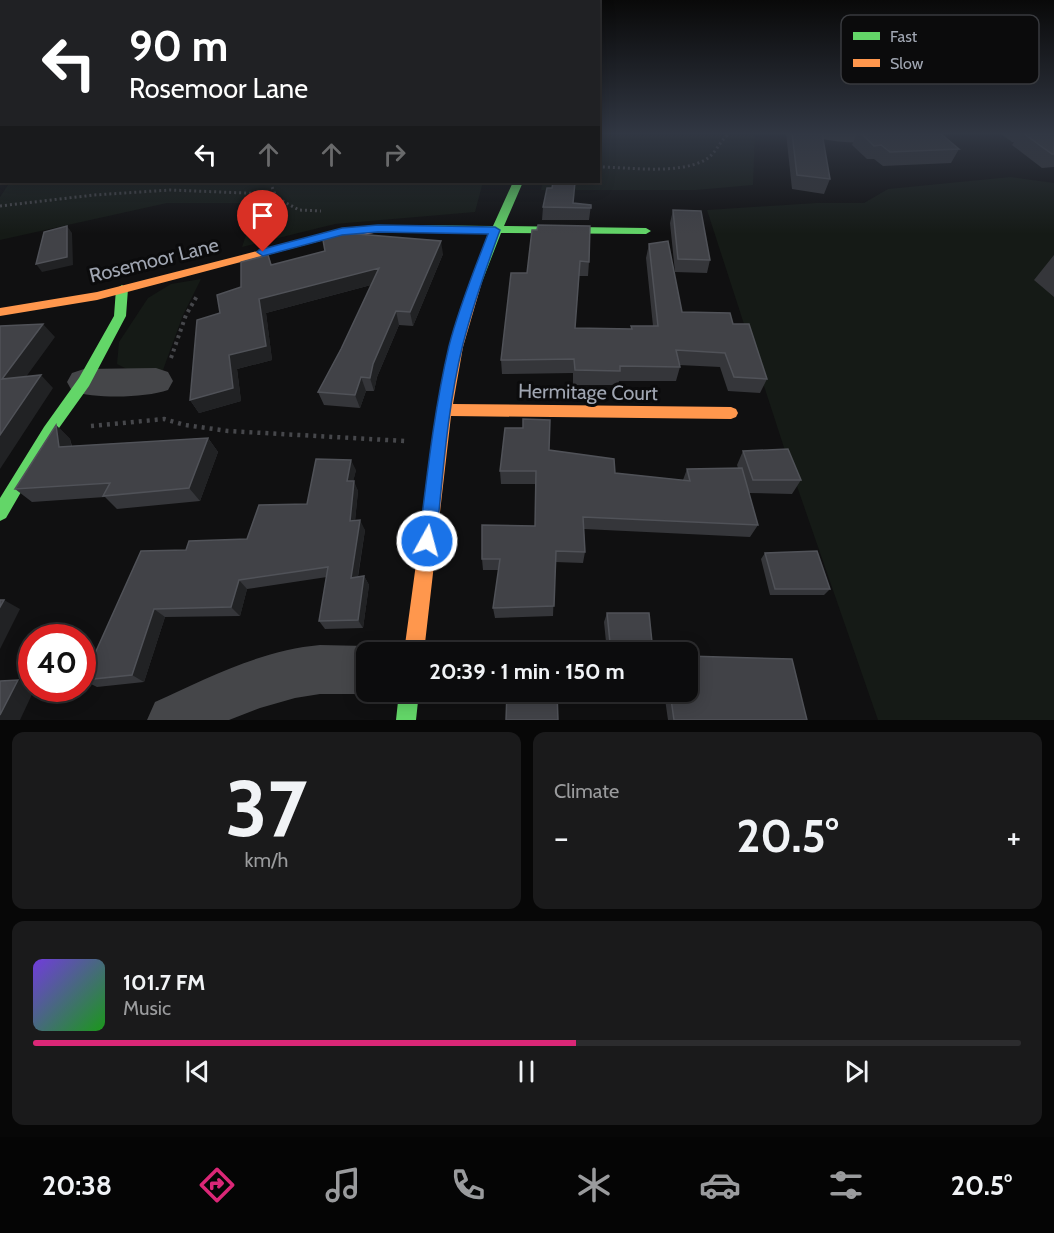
<!DOCTYPE html>
<meta charset="utf-8">
<style>
:root{--surface:#0c0c0d;--page:#1a1a1b;--text:#f1f3f6;--muted:#9a9b9d;--line:#2c2c2e;--accent:#db2777}
body{margin:0;font-family:Cabin,sans-serif;background:var(--page);color:var(--text);height:100vh;display:flex;flex-direction:column;font-size:22px;white-space:nowrap}
*{box-sizing:border-box;margin:0}
p{font-size:20px;color:var(--muted)}
.icon{flex:none;width:33px;height:33px;fill:none;stroke:currentColor;stroke-width:2;stroke-linecap:round;stroke-linejoin:round}
.map{position:relative;height:720px;overflow:hidden}
.details{display:flex;flex-direction:column;gap:12px;padding:12px;background:#070707;flex:1}
.details>*{flex:none}
.hud{position:absolute;left:0px;top:0px;width:600px;height:183px;box-shadow:0 3px 15px #0003,0 0 0 2px var(--line);background:#202124;color:#fff;overflow:hidden}
.speed{position:absolute;left:18px;top:624px;display:flex;gap:12px;font-size:30px;font-weight:700;text-align:center}
.speed>*{display:grid;place-content:center;width:78px;height:78px;border-radius:50%;background:var(--surface);box-shadow:0 3px 15px #0003,0 0 0 2px var(--line);line-height:1}
.speed .limit{border:9px solid #d22;background:#fff;color:#111}
.pin{position:absolute;display:grid;place-items:center;width:51px;height:51px;color:#fff;margin:-62px -26px;border-radius:50% 50% 50% 0;rotate:-45deg;box-shadow:0 0 6px #0007}
.pin .icon{rotate:45deg}
.me{position:absolute;width:66px;margin:-33px;rotate:7deg;stroke-linejoin:round;filter:drop-shadow(0 0 4px #0008)}
.turn{display:flex;align-items:center;gap:21px;height:126px;padding:0 30px;font-size:27px}
.turn .icon{width:78px;height:78px;stroke-width:2.5}
.turn b{display:block;font-size:42px;line-height:51px}
.lanes{display:flex;align-items:center;height:57px;padding:0 30px;background:#0003;justify-content:center;gap:30px;direction:ltr}
.lanes .off{opacity:.35}
.big{font-size:45px;font-weight:700;line-height:1.1}
.details .tile{flex:1;display:flex;flex-direction:column;justify-content:center;gap:9px;min-width:0;padding:0 21px;border-radius:12px;background:var(--page)}
.details .dial{align-items:center;gap:0}
.dial b{font-size:78px;line-height:1}
.song{display:flex;align-items:center;gap:18px}
.cover{width:72px;height:72px;border-radius:9px;background:linear-gradient(135deg,hsl(260 70% 55%),hsl(120 70% 35%))}
.played{height:6px;border-radius:3px;background:linear-gradient(90deg,var(--accent) 55%,var(--line) 55%)}
.keys{display:flex;justify-content:space-around;direction:ltr}
.heat{display:flex;justify-content:space-between;align-items:center;font-size:33px;direction:ltr}
.details .tiles{flex:1;display:grid;gap:12px;grid-template-columns:1fr 1fr}
.tile:last-child{grid-column:span 2}
.trip{position:absolute;left:356px;top:642px;width:342px;height:60px;border-radius:12px;background:var(--surface);box-shadow:0 3px 15px #0003,0 0 0 2px var(--line);font-weight:700;line-height:60px;text-align:center}
.menu{display:flex;height:96px;justify-content:space-around;align-items:center;background:#050505;color:var(--muted)}
.menu .icon{width:42px;height:42px}
.menu .active{color:var(--accent)}
.menu b{font-size:27px;color:var(--text)}
.map>svg:first-child{display:block}
</style>
<div class="map">
<svg width="1054" height="720" viewBox="0 0 1054 720">
<rect width="100%" height="100%" fill="#101011"/>
<path fill="#151a16" d="M599 133H755L753 185 696 190H541L543 182H598Z
M1010 177 1054 183V720H878L790 466 707 210 816 203H864L888 189Z
M10 182H483L475 212 335 224 242 247 257 203H167L0 240V197Z
M201 279 183 315 163 370 131 371 117 364 119 342 148 298 171 284Z"/>
<g fill="none" stroke-linecap="round" stroke-linejoin="round">
<path stroke="#46474b" stroke-width="3" stroke-dasharray="2 3" stroke-linecap="butt" d="M598 167C629 167 677 175 705 160 717 153 719 141 730 133
M0 206 94 195 170 190 270 194 299 210 321 211
M264 227 280 207 270 182"/>
<path stroke="#46474b" stroke-width="4" stroke-dasharray="3 4" stroke-linecap="butt" d="M171 358 186 315 197 296"/>
<path stroke="#46474b" stroke-width="4.5" stroke-dasharray="3 5" stroke-linecap="butt" d="M91 426 164 419 185 425 228 431 405 441"/>
<path fill="#454649" fill-rule="evenodd" d="M815 133H903L900 138C874 144 844 144 818 138Z
M0 166 2 182H0Z
M156 368 168 372 173 381 168 390C145 398 95 399 72 391L67 382 72 373 84 369Z
M320 645 366 646 383 652H366V692H373L366 694H320L295 698 260 708 229 720H147L155 702C207 678 262 650 320 645Z"/>
<path fill="#63d668" fill-rule="evenodd" d="M513 182H523L504 226 646 228 651 231 646 234 501 233 482 282 476 286 470 282 490 232 394 231 389 228 394 225 493 226Z
M122 285 128 289 126 316 89 386 54 435 6 518 0 521V498L44 427 79 378 114 316 116 289Z
M399 692H419L416 720H396Z"/>
<path fill="#ff974d" fill-rule="evenodd" d="M376 225H394L399 228C395 231 336 238 324 240L97 300 0 316V308L97 292 324 234Z
M476 278 482 282 463 347 453 404 731 407 736 409 738 413 736 417 731 419 451 416 424 652H404L437 410 449 347 470 282Z"/>
</g>
<path fill="#35363a" d="M786 133H822L830 179 824 194 792 189Z
M857 133H940L959 149 951 163 883 166 874 159H867L852 145Z
M1000 133H1054V167L1042 168 1012 145 1014 142H1012Z
M574 203 591 205 589 220H542L543 207Z
M673 210 710 260 707 273 675 272 670 223Z
M532 230 589 262 588 276H579L575 328 631 329V326H653L646 258 649 244 682 312 733 324 767 379 760 393 728 391 720 367 679 365 680 367 676 381H619L618 385H573V373L502 374 501 360 527 273Z
M443 254 413 326 399 325 377 377 374 391H366L360 408 324 405 318 392 341 349 371 285 266 313 272 360 237 369 241 401 199 413 190 400 220 313 268 255 272 265Z
M1054 255V297L1034 280Z
M523 419 549 450 615 473 683 480 687 469 738 468 737 465 743 451 801 480 792 494 749 493 758 525 750 537 584 529 585 552 583 563 555 562 553 616 495 618 493 608 499 570H483L482 559 535 526 536 484H501L500 471 523 428Z
M56 425 70 439 72 446 208 438 218 452 200 501 117 509 105 497 32 502 15 489Z
M356 470 353 481 358 491 355 521 365 530 358 577 364 576 369 585 363 628 325 629 319 621 327 577 247 589 240 616 165 617 144 682 97 687 83 680 186 550 247 539 307 504Z
M765 553 830 589 824 595H770L761 559Z
M607 613 653 652H607L604 622Z
M664 692H687L807 720H668Z"/>
<path fill="#212224" d="M0 133H2V147L0 148Z
M67 226 72 233 73 265 42 272 36 264Z
M441 241 443 254 413 326 410 312Z
M379 268 382 282 266 313 272 360 237 369 241 401 199 413 190 400 229 355 259 299Z
M396 311 399 325 377 377 374 391 370 378 373 364Z
M43 324 55 337 15 392 2 379Z
M41 375 53 388 0 469V435Z
M361 377 366 391 360 408 355 395Z
M56 425 70 439 74 461 59 447Z
M208 438 218 452 200 501 189 488Z
M351 460 356 470 351 491 347 481Z
M354 481 358 491 354 531 350 521Z
M360 520 365 530 356 587 351 578Z
M364 576 369 585 363 628 358 620Z
M239 580 247 589 240 616 231 607Z
M4 600 20 609 0 649V607Z
M154 609 165 617 144 682 132 675Z
M18 680 32 685V688H35L20 720H0V715Z"/>
<path fill="#414247" stroke="#505258" stroke-width="1.5" d="M792 133H822L830 179 797 175Z
M861 133H940L959 149 890 152 881 145 874 146Z
M1023 133H1054V154H1052Z
M553 182H575L573 203 591 205V208L543 207 547 188H552Z
M673 210 701 211 710 260 678 259Z
M538 225 590 226 589 262 580 261 575 328 632 329 631 326H658L649 244 668 241 682 312 730 313 733 324H749L767 379 734 377 725 353 676 350 680 367 620 366V371L575 370 574 359 501 360 511 273H527L532 230H537Z
M67 226V257L36 264 44 232Z
M345 233 441 241 410 312 396 311 373 364 370 378 361 377 355 395 318 392 341 349 379 268 259 299 266 346 229 355 233 388 190 400 197 320 220 313 217 295 241 287V262L268 255 271 265 325 251 323 240Z
M43 324 2 379 41 375 0 435V326Z
M523 419 550 420 549 450 614 459 615 473 690 481 687 469 742 468 758 525 583 517 585 552 556 551 554 606 493 608 500 559H482V525L535 526 536 471H500L505 428H523Z
M56 425 59 447 208 438 189 488 103 496 110 483 15 489Z
M788 449 801 480H753L743 451Z
M316 459 351 460 347 481H354L350 521 360 520 351 578 364 576 358 620 319 621 328 567 239 580 231 607 154 609 132 675 83 680 141 551 186 550 189 541 247 539 259 505 307 504Z
M817 551 830 589H775L765 553Z
M0 600H4L0 607Z
M607 613H649L653 652H611Z
M687 656 792 659 807 720H674L670 692H687Z
M18 680 0 715V681Z
M507 692H557L558 720H506Z"/>
<linearGradient id="sky" x2="0" y2="1"><stop stop-color="#090909"/><stop offset="0.57" stop-color="#313743"/><stop offset="1" stop-color="#313743" stop-opacity="0"/></linearGradient>
<rect width="1054" height="234" fill="url(#sky)"/>
<path fill="#1a73e8" stroke="#114b97" stroke-width="1.5" d="M378 225 495 227 500 230C486 268 473 305 463 344 447 408 443 475 436 541L434 546 427 549 421 546 419 541C427 476 434 410 449 346 459 307 474 271 488 234L378 232 342 235 263 256 257 252 259 250 342 228Z"/>
<g text-anchor="middle" dominant-baseline="central" stroke-width="6" stroke-linejoin="round" paint-order="stroke">
<g font-size="20" fill="#a0a6b2" stroke="#0b0b0c">
<text transform="translate(154 260) rotate(-14)">Rosemoor Lane</text>
<text transform="translate(588 392) rotate(1)">Hermitage Court</text>
</g>
</g>
<rect x="841" y="15" width="198" height="69" rx="9" fill="#0b0b0c" stroke="#383a3e" stroke-width="1.5"/>
<rect x="853" y="32" width="27" height="8" fill="#63d668"/>
<rect x="853" y="59" width="27" height="8" fill="#ff974d"/>
<g font-size="16" fill="#a0a6b2">
<text x="890" y="42">Fast</text>
<text x="890" y="69">Slow</text>
</g>
</svg>
<div class="speed"><div class="limit">40</div></div>
<div class="pin" style="left:263px;top:252px;background:#d93025"><svg class="icon" aria-label="arrive" viewBox="0 0 24 24"><path d="M6 21V4h12l-3 4 3 4H6"/></svg></div>
<svg class="me" style="left:427px;top:541px" viewBox="-20 -20 40 40"><circle r="17" fill="#1a73e8" stroke="#fff" stroke-width="3"/><path d="M0-11L8 9 0 5-8 9z" fill="#fff"/></svg>
<div class="trip">20:39 · 1 min · 150 m</div>
<div class="hud">
<div class="turn"><svg class="icon" aria-label="left" viewBox="0 0 24 24"><path d="M17 20v-9H6M10 6l-5 5 5 5"/></svg><div><b>90 m</b>Rosemoor Lane</div></div>
<div class="lanes"><svg class="icon" aria-label="left" viewBox="0 0 24 24"><path d="M17 20v-9H6M10 6l-5 5 5 5"/></svg><svg class="icon off" aria-label="ahead" viewBox="0 0 24 24"><path d="M12 20V5M6 11l6-6 6 6"/></svg><svg class="icon off" aria-label="ahead" viewBox="0 0 24 24"><path d="M12 20V5M6 11l6-6 6 6"/></svg><svg class="icon off" aria-label="right" viewBox="0 0 24 24"><path d="M7 20v-9h11M14 6l5 5-5 5"/></svg></div>
</div>
</div>
<section class="details">
<div class="tiles">
<div class="tile dial"><b>37</b><p>km/h</p></div>
<div class="tile"><p>Climate</p>
<div class="heat"><a>−</a><b class="big">20.5°</b><a>+</a></div>
</div>
<div class="tile">
<div class="song"><i class="cover"></i><div><b>101.7 FM</b><p>Music</p></div></div>
<div class="played"></div>
<div class="keys"><svg class="icon" aria-label="previous" viewBox="0 0 24 24"><path d="M18 5L8 12l10 7zM5 5v14"/></svg><svg class="icon" aria-label="pause" viewBox="0 0 24 24"><path d="M8 5v14M16 5v14"/></svg><svg class="icon" aria-label="next" viewBox="0 0 24 24"><path d="M6 5l10 7-10 7zM19 5v14"/></svg></div>
</div>
</div>
</section>
<nav class="menu">
<b>20:38</b>
<svg class="icon active" aria-label="directions" viewBox="0 0 24 24"><path d="M12 3l9 9-9 9-9-9zM9 14v-3h6M13 9l2 2-2 2"/></svg>
<svg class="icon" aria-label="music" viewBox="0 0 24 24"><path d="M9 18V5l10-2v13"/><circle cx="6" cy="18" r="3"/><circle cx="16" cy="16" r="3"/></svg>
<svg class="icon" aria-label="phone" viewBox="0 0 24 24"><path d="M5 4h4l2 5-3 2q2 4 5 5l2-3 5 2v4C11 20 4 13 5 4z"/></svg>
<svg class="icon" aria-label="climate" viewBox="0 0 24 24"><path d="M12 3v18M4 7l16 10M4 17L20 7"/></svg>
<svg class="icon" aria-label="car" viewBox="0 0 24 24"><path d="M5 17H2v-5l4-1 3-4h7l3 4 3 1v5h-3M9 17h6M6 11h13"/><circle cx="7" cy="17" r="2"/><circle cx="17" cy="17" r="2"/></svg>
<svg class="icon" aria-label="filters" viewBox="0 0 24 24"><path d="M4 7h16M4 17h16"/><circle cx="9" cy="7" r="2"/><circle cx="15" cy="17" r="2"/></svg>
<b>20.5°</b>
</nav>
